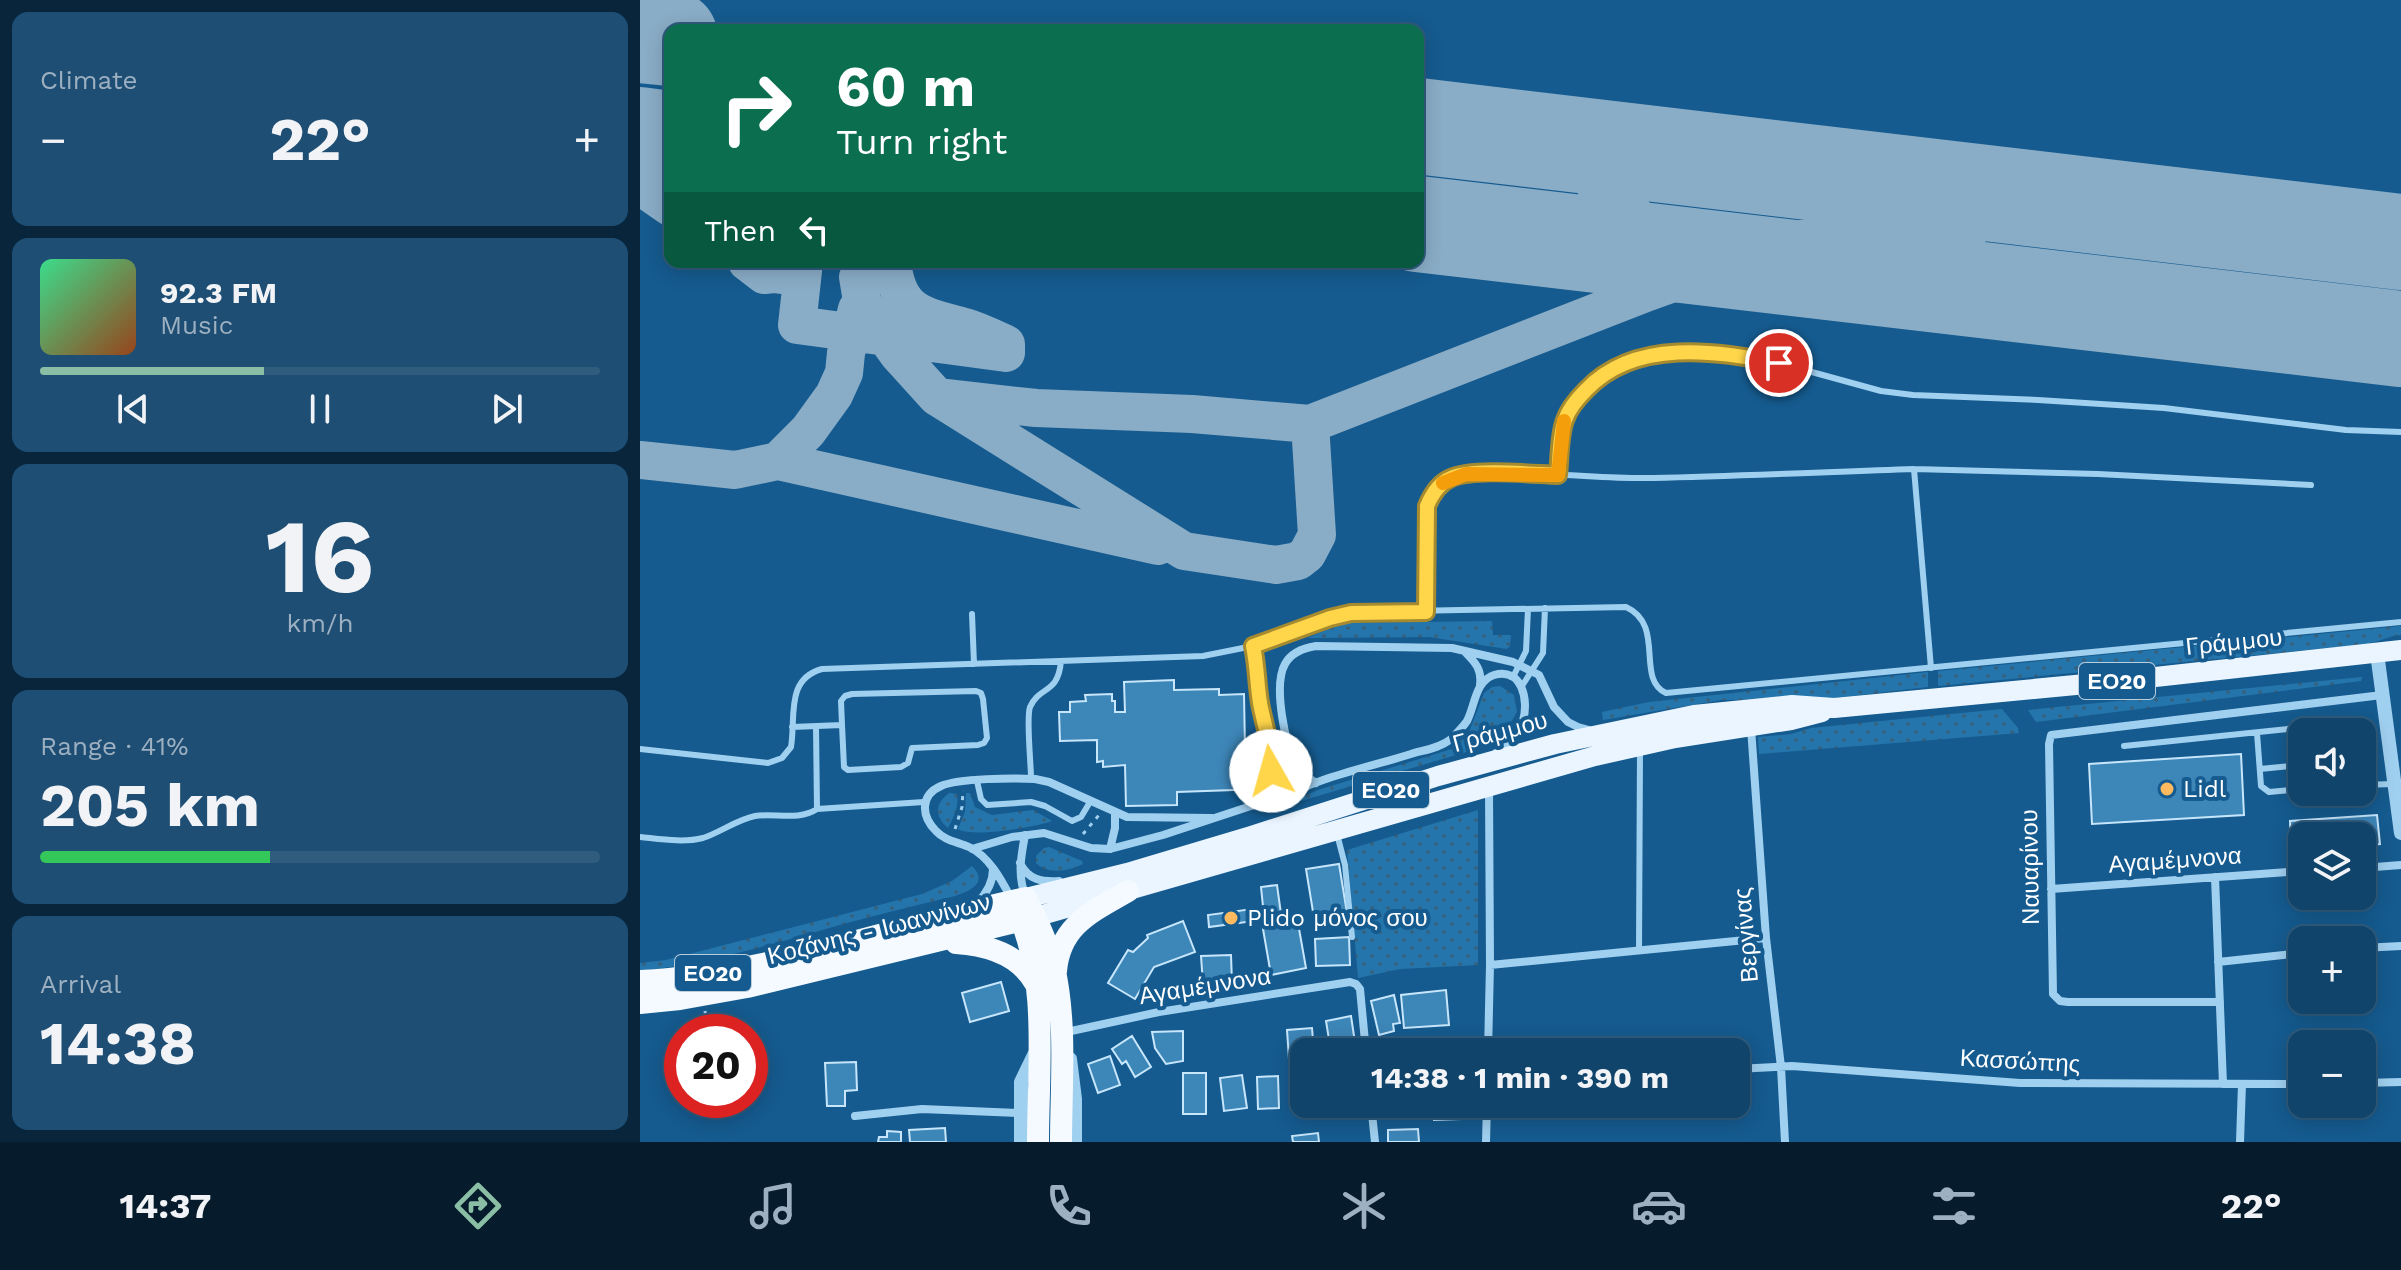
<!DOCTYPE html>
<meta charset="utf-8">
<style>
:root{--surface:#10446b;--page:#1e4e73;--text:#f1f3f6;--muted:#9cb0c1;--line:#305c7e;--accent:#8abfa5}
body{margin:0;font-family:"Work Sans",sans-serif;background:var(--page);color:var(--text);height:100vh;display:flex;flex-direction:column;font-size:30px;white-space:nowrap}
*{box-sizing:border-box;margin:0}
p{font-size:26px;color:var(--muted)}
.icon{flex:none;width:44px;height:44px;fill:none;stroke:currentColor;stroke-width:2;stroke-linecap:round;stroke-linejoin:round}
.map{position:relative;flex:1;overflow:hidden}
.details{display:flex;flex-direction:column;gap:12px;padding:12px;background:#09253b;width:640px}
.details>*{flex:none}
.top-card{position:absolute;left:24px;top:24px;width:760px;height:244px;border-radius:16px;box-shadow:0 4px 20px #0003,0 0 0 2px var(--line);background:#0b6e4f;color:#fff;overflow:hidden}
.fabs{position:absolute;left:1648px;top:718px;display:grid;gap:16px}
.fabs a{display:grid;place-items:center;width:88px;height:88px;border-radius:16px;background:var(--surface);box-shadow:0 4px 20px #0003,0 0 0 2px var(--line);font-size:40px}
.speed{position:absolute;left:24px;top:1014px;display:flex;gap:16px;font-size:40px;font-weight:700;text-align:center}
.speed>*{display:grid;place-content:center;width:104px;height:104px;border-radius:50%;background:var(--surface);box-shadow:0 4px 20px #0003,0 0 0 2px var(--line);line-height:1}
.speed .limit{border:12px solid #d22;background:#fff;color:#111}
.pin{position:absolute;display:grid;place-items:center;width:68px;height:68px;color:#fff;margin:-34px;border:4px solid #fff;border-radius:50%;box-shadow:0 2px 8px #0007}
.me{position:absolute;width:88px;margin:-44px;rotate:353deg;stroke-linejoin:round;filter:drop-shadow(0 0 6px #0008)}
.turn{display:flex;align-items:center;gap:28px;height:168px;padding:0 40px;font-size:36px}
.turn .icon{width:104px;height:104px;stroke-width:2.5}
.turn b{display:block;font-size:56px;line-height:68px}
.then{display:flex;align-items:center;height:76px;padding:0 40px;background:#0003;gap:16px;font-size:30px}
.big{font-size:60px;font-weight:700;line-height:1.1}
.details .card{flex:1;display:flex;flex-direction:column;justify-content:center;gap:12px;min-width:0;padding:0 28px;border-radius:16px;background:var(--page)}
.details .dial{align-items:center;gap:0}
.dial b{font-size:104px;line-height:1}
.song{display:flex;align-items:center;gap:24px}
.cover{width:96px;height:96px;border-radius:12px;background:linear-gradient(135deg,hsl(150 70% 55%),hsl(20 70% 35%))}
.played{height:8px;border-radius:4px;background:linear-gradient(90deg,var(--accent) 40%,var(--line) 40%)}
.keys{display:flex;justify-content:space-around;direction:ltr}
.heat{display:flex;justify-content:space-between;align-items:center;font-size:44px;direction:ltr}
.charge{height:12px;border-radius:6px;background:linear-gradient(90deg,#34c759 41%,var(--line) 0)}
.trip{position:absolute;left:650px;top:1038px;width:460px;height:80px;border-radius:16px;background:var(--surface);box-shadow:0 4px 20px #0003,0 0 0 2px var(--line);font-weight:700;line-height:80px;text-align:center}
.dock{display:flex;height:128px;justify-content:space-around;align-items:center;background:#061b2b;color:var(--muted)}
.dock .icon{width:56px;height:56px}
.dock .active{color:var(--accent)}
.dock b{font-size:36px;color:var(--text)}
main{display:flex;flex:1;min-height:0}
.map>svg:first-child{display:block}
</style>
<main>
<section class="details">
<div class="card"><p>Climate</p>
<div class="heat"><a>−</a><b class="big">22°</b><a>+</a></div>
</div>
<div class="card">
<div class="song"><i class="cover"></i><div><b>92.3 FM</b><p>Music</p></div></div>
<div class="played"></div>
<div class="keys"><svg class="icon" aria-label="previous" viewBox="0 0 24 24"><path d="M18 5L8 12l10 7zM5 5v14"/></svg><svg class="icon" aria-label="pause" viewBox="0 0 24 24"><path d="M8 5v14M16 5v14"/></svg><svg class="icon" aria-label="next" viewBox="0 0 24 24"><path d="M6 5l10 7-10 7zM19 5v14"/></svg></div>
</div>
<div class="card dial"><b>16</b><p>km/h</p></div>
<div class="card"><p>Range · 41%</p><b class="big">205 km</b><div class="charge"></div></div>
<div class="card"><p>Arrival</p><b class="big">14:38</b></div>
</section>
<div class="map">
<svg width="1761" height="1142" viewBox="0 0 1761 1142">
<defs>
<pattern id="grass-dots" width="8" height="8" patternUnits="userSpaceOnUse" patternTransform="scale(2)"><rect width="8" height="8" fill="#2475ab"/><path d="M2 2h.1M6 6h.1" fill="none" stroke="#3a5e77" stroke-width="1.8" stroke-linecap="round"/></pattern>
</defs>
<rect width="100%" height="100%" fill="#155b8f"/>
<path fill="url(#grass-dots)" d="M852 621 853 635H871L870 646 867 649 789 637 667 638 694 627 710 623Z
M1761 626V635L1753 636 1729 644 1298 686V671Z
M1288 672V687L1186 699 1081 700 963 720 962 712 1009 702Z
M1722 677 1721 681 1396 722 1388 710Z
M860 686 874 695 877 712 866 731 853 744 661 801 659 798 678 790 812 749 829 732 844 693 852 687Z
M1362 709 1378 728 1379 733 1119 754 1118 737 1151 734 1171 728Z
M309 793 317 794C319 806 314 817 308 828 294 816 295 804 309 793Z
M326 793H330L335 807 352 815 393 810 412 821C397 827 330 838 318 829L325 812Z
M838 810V965L760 969 718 978 707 850Z
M409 847 442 861 443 864C429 871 408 875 396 863V856L404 848Z
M332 866C349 883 330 891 315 896 286 903 256 910 226 918 150 938 78 963 0 971V963L26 960 282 894 312 881Z"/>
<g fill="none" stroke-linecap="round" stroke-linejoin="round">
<path stroke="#8aadc7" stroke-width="38" d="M0 135 30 139
M0 186 30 207
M957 193C985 198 1019 230 1011 262 1007 278 992 292 978 300
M107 262 124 275 134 274 149 276 151 262
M164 262 157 325 366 353V344C353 338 339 331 325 327 282 315 258 314 252 262
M218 277 222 301 227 311 258 354 297 397 544 551 636 565 658 561 667 554 677 535 670 424
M297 397 396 408 552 414 670 424 1008 292 1133 247 1162 239 1214 231 1327 237
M0 460 95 470 138 461 168 431 194 395 204 373 206 353 217 309
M138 461 518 546"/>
<path stroke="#8aadc7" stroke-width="96" d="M0 35 30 38
M778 126 1761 242
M0 135 30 139
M778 224 1761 339"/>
</g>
<path fill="#3d86b8" stroke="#c7e6fc" stroke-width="2" d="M534 680V690L579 689V695L604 694 605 749 622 748 623 789 537 792V805L486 806 485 765 463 767V761L457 762V740L420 741 419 712H430V702L446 701 445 695 472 694V701H475V712H485L484 682Z
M1601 754 1604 815 1452 824 1449 764Z
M1737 815 1740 844 1722 846V836H1662V850H1651L1650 821Z
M699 864 708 919 675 924 666 869Z
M637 885 641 914 624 916 621 887Z
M612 909 614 921 569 927 568 915Z
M543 921 555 952 514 967 495 999 468 983 488 950 493 952 508 938 507 935Z
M658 923 666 968 631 975 623 929Z
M709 937 710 965 676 966 675 939Z
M591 955 592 983 563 985 561 956Z
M361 982 369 1011 330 1022 322 993Z
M806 990 809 1025 764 1028 761 995Z
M754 995 760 1023 753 1024 754 1031 739 1035 731 1001Z
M711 1016 716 1049 691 1052 686 1021Z
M672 1028 674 1052H664V1058L649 1059 647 1030Z
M543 1031V1061L526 1064 515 1048 512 1032Z
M492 1036 511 1067 495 1077 486 1061 482 1064 472 1049Z
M761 1038 763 1052H739L738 1041Z
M470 1056 480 1085 458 1093 448 1064Z
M216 1062 217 1090 205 1091V1106H187L185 1063Z
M543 1073H566V1114H543Z
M602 1075 607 1108 584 1111 580 1078Z
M638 1076 639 1108 618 1109 617 1077Z
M66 1100H88V1106L66 1107Z
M745 1104H769L770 1112 746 1115Z
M794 1104H829V1109L821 1110V1119L794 1120Z
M305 1128 306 1142H270L269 1130Z
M778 1129 779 1142H748V1130Z
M247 1131 261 1132V1142H238L239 1137H247Z
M678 1133 679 1142H653L652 1136Z"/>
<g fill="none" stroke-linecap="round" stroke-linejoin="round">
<path stroke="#a0d0f0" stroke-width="3" stroke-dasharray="4 6" stroke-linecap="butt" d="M315 829 322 807 323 790
M443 834 459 815
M65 1011 68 1032"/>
<path stroke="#a0d0f0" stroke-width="6" d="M1274 469 1458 474 1671 485
M918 475 924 421 938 398 956 379 976 368 1003 356 1019 354 1063 352 1098 355 1139 363 1241 391 1273 395 1398 400 1524 408 1706 430 1761 432
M786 612C787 579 776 510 798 487 818 465 875 474 904 474 940 475 977 479 1013 478 1100 476 1187 472 1274 469L1291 668
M332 614 334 664
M613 646 621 710 631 757 630 777
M873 677 886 651 888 609
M882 686 903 653 905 608
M176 726 177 809
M152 727 202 725 204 767 208 770 261 767 268 763 272 748 338 745 344 743 347 738 343 699 341 693 336 691 212 694 205 696 201 701 202 725
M1617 733 1621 786 1629 792 1662 789
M1484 746 1705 723 1711 726 1714 732
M0 749 128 763 142 758 151 747C156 718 145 679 182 669L563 656 613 646 697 616 717 612 986 607C1026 625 995 679 1026 693L1761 622
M1620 769 1662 765
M391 778C391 763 386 718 390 707 400 685 418 695 421 661
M337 781 341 799 347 805 391 802 405 806 432 821 441 817 450 802
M1722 785 1753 784
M697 834 705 865 712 937
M0 837C20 839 43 843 63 838 81 832 96 820 115 816 135 813 159 821 177 809L284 802
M999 951 1000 749"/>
<path stroke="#a0d0f0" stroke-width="8" d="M825 652C836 663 842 670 840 685
M1111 728 1126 938 1141 1067 1145 1142
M676 783C669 778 661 774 657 767 645 747 633 685 645 664 651 653 663 648 676 646L812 648 873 662 899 675 914 707 928 722 938 727 949 730
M631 797C650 795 665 786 683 780 712 770 742 763 771 754 784 750 800 748 811 739 816 734 823 727 827 721 835 706 835 681 854 675 882 667 889 700 883 721 879 734 867 745 856 753
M385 835C381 856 377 876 386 897
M332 849 372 837 404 833 451 848 470 849 523 835 623 802C639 792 651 779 652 760
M470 849 475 828V814
M380 863C388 880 402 882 419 881
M1722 868 1761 865
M1575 877 1583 1084
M1411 889 1662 871
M372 900C362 881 350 857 329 847 318 842 305 841 296 831 281 816 280 795 301 786 319 778 374 778 395 779L409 782 487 817 572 818
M337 903C347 893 353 883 353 869
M1722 948 1761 946
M1578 962 1662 953
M850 965 1126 938
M1580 1002H1428L1420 1001 1413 994 1409 744 1411 735 1742 695
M422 1033 519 1012 710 982 716 984 720 989 726 1052
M848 1052 850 965 849 789
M1096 1069 1152 1066 1380 1083 1662 1084
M1722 1083 1761 1082
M731 1104 735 1142
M215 1116 282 1109 381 1113
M846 1142 847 1104
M1600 1142 1602 1084"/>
<path stroke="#a0d0f0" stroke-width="14" d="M1737 653 1761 833
M430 1059 435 1099V1142
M381 1142V1082L397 1049"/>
<path stroke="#eaf5ff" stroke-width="20" d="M386 898 487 873 611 836 798 776 915 744 1054 715 1152 705 1194 708 1488 680 1761 650
M395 917 955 756 1035 738 1151 720 1182 712"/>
<path stroke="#f4faff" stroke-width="22" d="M377 910C409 980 398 1067 398 1142
M316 943C347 945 379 954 395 983
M416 971C420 925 452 912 488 891
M0 981C128 975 261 924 386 898 397 920 408 943 414 967 427 1024 421 1085 421 1142
M0 1003 40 999 107 987 395 917"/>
</g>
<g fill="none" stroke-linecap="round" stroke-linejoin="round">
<g stroke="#a68a30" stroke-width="20">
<path id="route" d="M631 771C633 749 624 725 620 703 617 684 617 665 613 646L690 618 711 613 786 612 787 506C792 494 799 483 811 478 834 468 891 474 918 475 920 457 919 436 925 420 929 408 938 398 946 390 995 338 1077 351 1139 363"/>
</g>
<use href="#route" stroke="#ffd54a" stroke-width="14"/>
<path stroke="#f59e0b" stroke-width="14" d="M803 483 826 474 918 475 924 421"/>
</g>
<g fill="#ffba60" stroke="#155b8f" stroke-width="3">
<circle cx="1527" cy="789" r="8"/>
<circle cx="591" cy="918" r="8"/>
</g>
<g text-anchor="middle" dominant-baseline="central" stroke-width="8" stroke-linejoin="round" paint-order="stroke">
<g fill="#155b8f" stroke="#b9cedd" stroke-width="2">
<rect x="1439" y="663" width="76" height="36" rx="6"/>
<rect x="713" y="772" width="76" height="36" rx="6"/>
<rect x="35" y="955" width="76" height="36" rx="6"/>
</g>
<g font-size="22" font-weight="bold" fill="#fff">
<text x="1477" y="681">ΕΟ20</text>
<text x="751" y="790">ΕΟ20</text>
<text x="73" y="973">ΕΟ20</text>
</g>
<g font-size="24" fill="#fff" stroke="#155b8f">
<text transform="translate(1594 642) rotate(-6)">Γράμμου</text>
<text transform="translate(860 732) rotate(-15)">Γράμμου</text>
<text transform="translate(1535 860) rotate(-4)">Αγαμέμνονα</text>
<text transform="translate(1390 867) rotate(-91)">Ναυαρίνου</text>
<text transform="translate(239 929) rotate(-14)">Κοζάνης - Ιωαννίνων</text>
<text transform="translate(1106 935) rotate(-95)">Βεργίνας</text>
<text transform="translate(565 986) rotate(-9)">Αγαμέμνονα</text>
<text transform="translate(1380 1061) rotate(3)">Κασσώπης</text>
</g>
<g font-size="24" fill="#fff" stroke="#155b8f" text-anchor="start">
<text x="1543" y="789">Lidl</text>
<text x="607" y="918">Plido μόνος σου</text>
</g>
</g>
</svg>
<div class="fabs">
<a><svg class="icon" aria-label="sound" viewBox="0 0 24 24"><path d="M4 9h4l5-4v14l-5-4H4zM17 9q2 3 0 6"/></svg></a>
<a><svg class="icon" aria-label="layers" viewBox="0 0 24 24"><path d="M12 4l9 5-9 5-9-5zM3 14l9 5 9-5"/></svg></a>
<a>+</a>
<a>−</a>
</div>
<div class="speed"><div class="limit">20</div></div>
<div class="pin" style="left:1139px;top:363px;background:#d93025"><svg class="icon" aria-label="arrive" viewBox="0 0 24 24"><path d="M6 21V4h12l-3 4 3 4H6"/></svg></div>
<svg class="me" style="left:631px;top:771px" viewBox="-20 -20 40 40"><circle r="19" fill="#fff"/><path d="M0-13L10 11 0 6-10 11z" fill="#ffd54a"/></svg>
<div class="trip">14:38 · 1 min · 390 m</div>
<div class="top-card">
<div class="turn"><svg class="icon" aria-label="right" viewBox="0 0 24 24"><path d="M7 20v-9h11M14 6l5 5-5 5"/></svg><div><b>60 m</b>Turn right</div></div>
<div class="then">Then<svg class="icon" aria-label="left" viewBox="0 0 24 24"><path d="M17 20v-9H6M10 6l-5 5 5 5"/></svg></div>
</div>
</div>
</main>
<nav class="dock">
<b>14:37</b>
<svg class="icon active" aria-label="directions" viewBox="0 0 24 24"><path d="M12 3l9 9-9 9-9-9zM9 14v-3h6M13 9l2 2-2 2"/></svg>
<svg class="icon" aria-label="music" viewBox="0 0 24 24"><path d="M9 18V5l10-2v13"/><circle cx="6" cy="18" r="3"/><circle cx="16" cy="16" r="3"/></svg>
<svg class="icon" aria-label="phone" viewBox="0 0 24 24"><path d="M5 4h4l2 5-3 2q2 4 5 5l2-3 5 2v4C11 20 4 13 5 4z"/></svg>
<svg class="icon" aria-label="climate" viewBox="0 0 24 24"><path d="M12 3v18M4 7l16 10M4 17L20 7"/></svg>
<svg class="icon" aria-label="car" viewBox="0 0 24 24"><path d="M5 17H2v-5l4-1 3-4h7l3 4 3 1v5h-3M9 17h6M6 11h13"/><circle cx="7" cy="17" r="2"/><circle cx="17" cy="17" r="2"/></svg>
<svg class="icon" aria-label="filters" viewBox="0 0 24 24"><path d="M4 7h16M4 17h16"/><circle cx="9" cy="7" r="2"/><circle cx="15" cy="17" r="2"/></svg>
<b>22°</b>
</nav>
